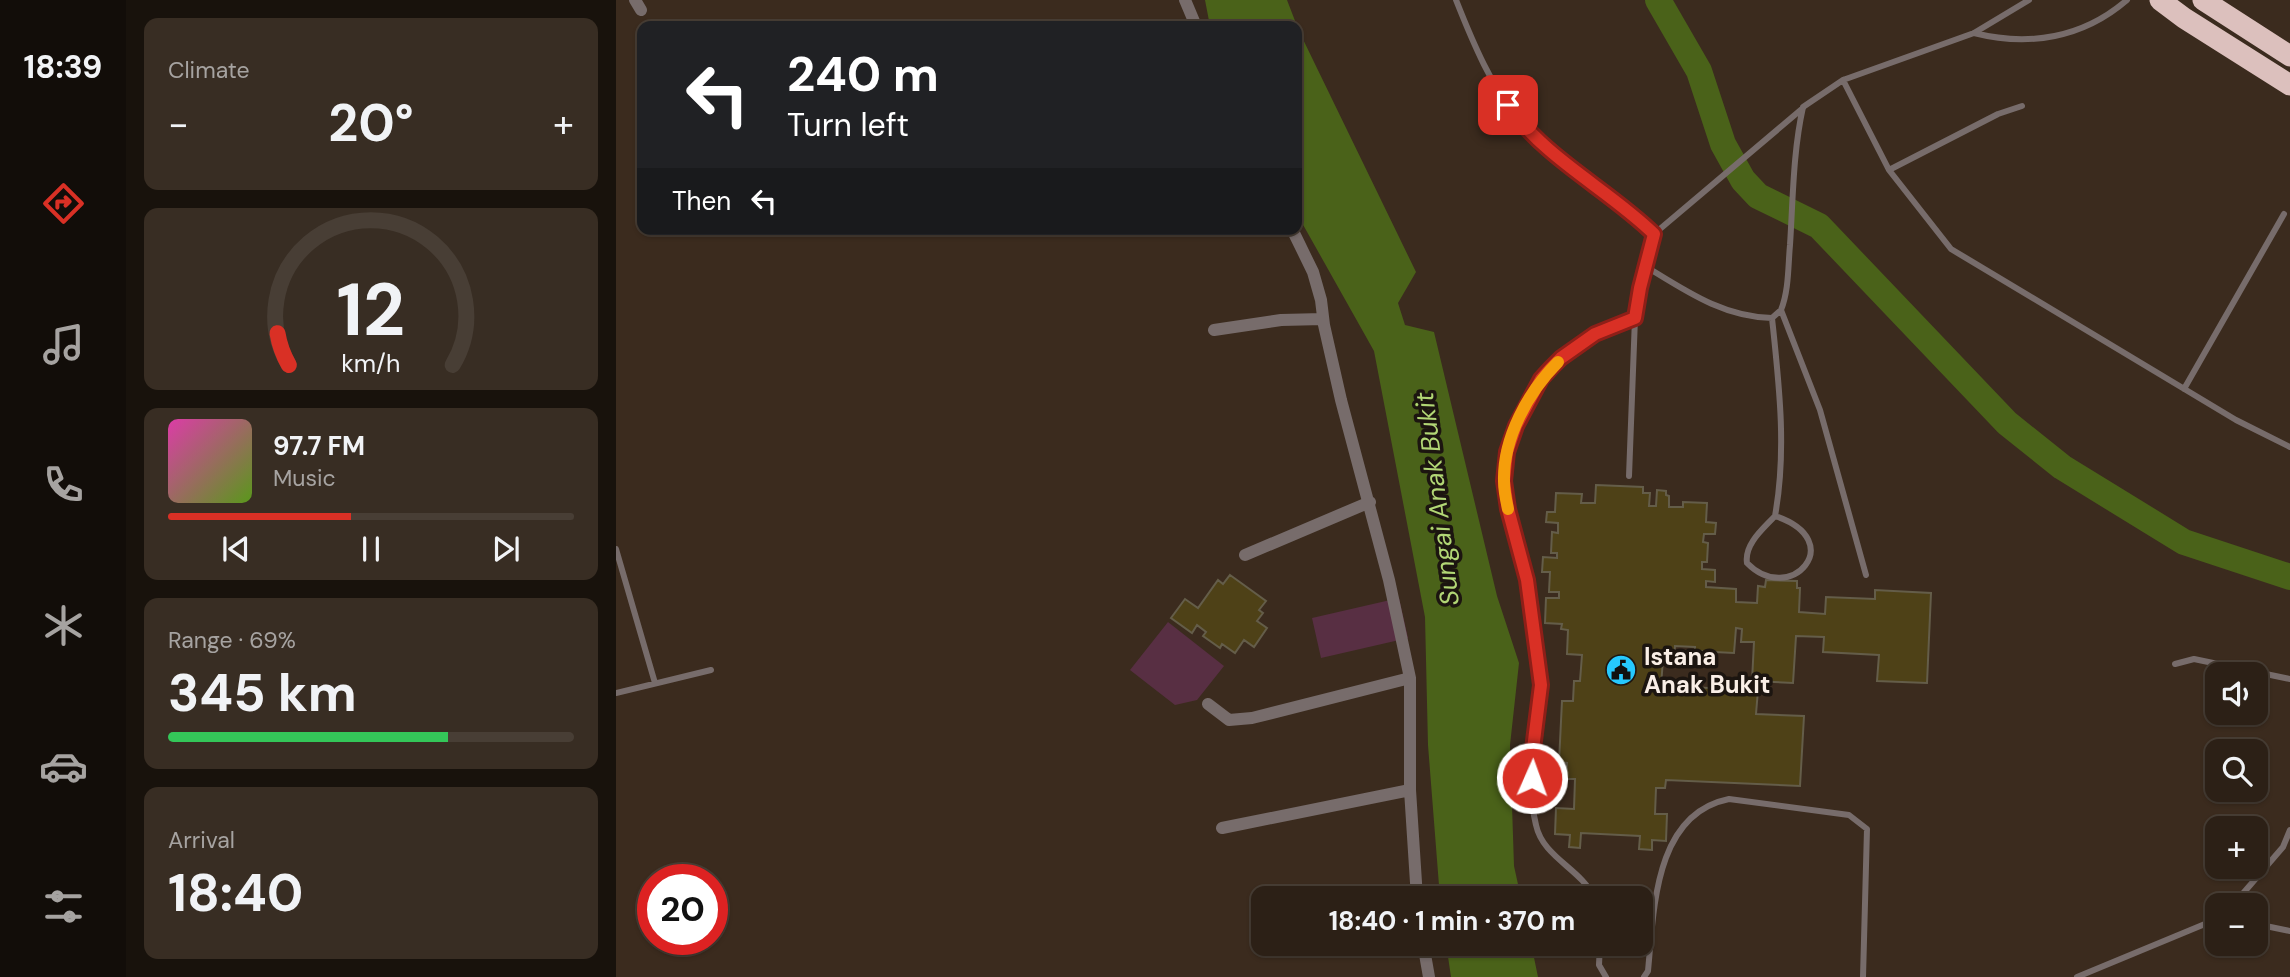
<!DOCTYPE html>
<meta charset="utf-8">
<style>
:root{--surface:#2c2016;--page:#382d23;--text:#f1f3f6;--muted:#a6a3a1;--line:#483e35;--accent:#d93025}
body{margin:0;font-family:"DM Sans",sans-serif;background:var(--page);color:var(--text);height:100vh;display:flex;flex-direction:column;font-size:26px;white-space:nowrap}
*{box-sizing:border-box;margin:0}
p{font-size:23px;color:var(--muted)}
.icon{flex:none;width:38px;height:38px;fill:none;stroke:currentColor;stroke-width:2;stroke-linecap:round;stroke-linejoin:round}
.map{position:relative;flex:1;overflow:hidden}
.details{display:flex;flex-direction:column;gap:18px;padding:18px;background:#18120c;width:490px}
.details>*{flex:none}
.banner{position:absolute;left:21px;top:21px;width:665px;height:214px;border-radius:14px;box-shadow:0 2px 5px #0004,0 0 0 2px var(--line);background:#202124;color:#fff;overflow:hidden}
.controls{position:absolute;left:1589px;top:662px;display:grid;gap:14px}
.controls a{display:grid;place-items:center;width:63px;height:63px;border-radius:14px;background:var(--surface);box-shadow:0 2px 5px #0004,0 0 0 2px var(--line);font-size:35px}
.speed{position:absolute;left:21px;top:864px;display:flex;gap:14px;font-size:35px;font-weight:700;text-align:center}
.speed>*{display:grid;place-content:center;width:91px;height:91px;border-radius:50%;background:var(--surface);box-shadow:0 2px 5px #0004,0 0 0 2px var(--line);line-height:1}
.speed .limit{border:10px solid #d22;background:#fff;color:#111}
.pin{position:absolute;display:grid;place-items:center;width:60px;height:60px;color:#fff;margin:-30px;border-radius:14px;box-shadow:0 4px 10px #0006}
.me{position:absolute;width:77px;margin:-38px;rotate:2deg;stroke-linejoin:round;filter:drop-shadow(0 0 5px #0008)}
.turn{display:flex;align-items:center;gap:24px;height:147px;padding:0 35px;font-size:32px}
.turn .icon{width:91px;height:91px;stroke-width:2.5}
.turn b{display:block;font-size:49px;line-height:60px}
.then{display:flex;align-items:center;height:66px;padding:0 35px;background:#0003;gap:14px;font-size:26px}
.big{font-size:52px;font-weight:700;line-height:1.1}
.details .tile{flex:1;display:flex;flex-direction:column;justify-content:center;gap:10px;min-width:0;padding:0 24px;border-radius:14px;background:var(--page)}
.details .dial{align-items:center;gap:0}
.dial svg{height:182px;overflow:visible;fill:none;stroke:var(--line);stroke-width:7;stroke-linecap:round;text-anchor:middle}
.dial text{fill:var(--text);stroke:none}
.song{display:flex;align-items:center;gap:21px}
.cover{width:84px;height:84px;border-radius:10px;background:linear-gradient(135deg,hsl(320 70% 55%),hsl(90 70% 35%))}
.played{height:7px;border-radius:4px;background:linear-gradient(90deg,var(--accent) 45%,var(--line) 45%)}
.keys{display:flex;justify-content:space-around;direction:ltr}
.heat{display:flex;justify-content:space-between;align-items:center;font-size:38px;direction:ltr}
.charge{height:10px;border-radius:5px;background:linear-gradient(90deg,#34c759 69%,var(--line) 0)}
.trip{position:absolute;left:635px;top:886px;width:402px;height:70px;border-radius:14px;background:var(--surface);box-shadow:0 2px 5px #0004,0 0 0 2px var(--line);font-weight:700;line-height:70px;text-align:center}
main{display:flex;flex:1;min-height:0}
.tab-bar{display:flex;flex-direction:column;width:126px;justify-content:space-around;align-items:center;background:#120d09;color:var(--muted)}
.tab-bar .icon{width:49px;height:49px}
.tab-bar .on{color:var(--accent)}
.tab-bar b{font-size:32px;color:var(--text)}
.map>svg:first-child{display:block}
</style>
<main>
<nav class="tab-bar">
<b>18:39</b>
<svg class="icon on" aria-label="directions" viewBox="0 0 24 24"><path d="M12 3l9 9-9 9-9-9zM9 14v-3h6M13 9l2 2-2 2"/></svg>
<svg class="icon" aria-label="music" viewBox="0 0 24 24"><path d="M9 18V5l10-2v13"/><circle cx="6" cy="18" r="3"/><circle cx="16" cy="16" r="3"/></svg>
<svg class="icon" aria-label="phone" viewBox="0 0 24 24"><path d="M5 4h4l2 5-3 2q2 4 5 5l2-3 5 2v4C11 20 4 13 5 4z"/></svg>
<svg class="icon" aria-label="climate" viewBox="0 0 24 24"><path d="M12 3v18M4 7l16 10M4 17L20 7"/></svg>
<svg class="icon" aria-label="car" viewBox="0 0 24 24"><path d="M5 17H2v-5l4-1 3-4h7l3 4 3 1v5h-3M9 17h6M6 11h13"/><circle cx="7" cy="17" r="2"/><circle cx="17" cy="17" r="2"/></svg>
<svg class="icon" aria-label="filters" viewBox="0 0 24 24"><path d="M4 7h16M4 17h16"/><circle cx="9" cy="7" r="2"/><circle cx="15" cy="17" r="2"/></svg>
</nav>
<section class="details">
<div class="tile"><p>Climate</p>
<div class="heat"><a>−</a><b class="big">20°</b><a>+</a></div>
</div>
<div class="tile dial"><svg viewBox="0 0 100 80">
<path d="M14 69A42 42 0 1 1 86 69"/>
<path d="M14 69A42 42 0 0 1 9 55" stroke="#d93025"/>
<text x="50" y="56" font-size="32" font-weight="700">12</text>
<text x="50" y="72" font-size="11">km/h</text>
</svg></div>
<div class="tile">
<div class="song"><i class="cover"></i><div><b>97.7 FM</b><p>Music</p></div></div>
<div class="played"></div>
<div class="keys"><svg class="icon" aria-label="previous" viewBox="0 0 24 24"><path d="M18 5L8 12l10 7zM5 5v14"/></svg><svg class="icon" aria-label="pause" viewBox="0 0 24 24"><path d="M8 5v14M16 5v14"/></svg><svg class="icon" aria-label="next" viewBox="0 0 24 24"><path d="M6 5l10 7-10 7zM19 5v14"/></svg></div>
</div>
<div class="tile"><p>Range · 69%</p><b class="big">345 km</b><div class="charge"></div></div>
<div class="tile"><p>Arrival</p><b class="big">18:40</b></div>
</section>
<div class="map">
<svg width="1674" height="977" viewBox="0 0 1674 977">
<rect width="100%" height="100%" fill="#3b2b1e"/>
<path fill="#582f43" d="M783 598 792 638 705 658 696 618Z
M552 622 608 666 581 700 559 705 514 670Z"/>
<path fill="#4a6219" d="M589 0H671L681 26H594Z
M681 27 800 272 782 303 789 325 818 332 881 596 903 663 894 745 898 866 905 898H824L812 745 809 617 758 351 681 214Z
M830 943H915L922 977H835Z"/>
<g fill="none" stroke-linecap="round" stroke-linejoin="round">
<path stroke="#4a6219" stroke-width="26" d="M1042 0 1083 71 1107 144 1127 180 1142 196 1203 226 1391 423 1446 467 1568 542 1674 577"/>
</g>
<path fill="#4e4117" stroke="#645d49" stroke-width="2" d="M980 485 1027 487V493H1034L1033 506H1040L1041 490 1050 491V495L1053 496V507H1067V502L1091 503 1090 522 1100 523 1099 534H1088L1087 542 1092 543 1091 562H1086V569L1099 570V582L1090 581V587L1120 589V602L1141 603 1142 586 1149 587 1150 580 1181 581V588H1184L1183 612 1209 614 1210 597 1259 599V590L1315 593 1311 683 1261 681 1263 655 1207 652 1208 637 1180 636 1177 683 1136 681 1138 642H1125L1126 629 1120 628 1118 653 1079 651V647L1059 646 1058 659H1047L1045 686 1142 690 1140 714 1188 716 1184 786 1050 780 1049 788H1040L1039 814H1051L1050 841 1036 840V850L1023 849 1024 836 965 833 964 848 953 847 954 835 939 834 940 808 958 809 959 779H950L951 763 943 762 946 701H957L958 681H964L966 655 951 654 952 630 945 629 946 624 929 623 930 598H943V592H933L934 572H926L927 557 941 558V553H935L936 532 942 533V523L930 522 931 512H939L940 493 966 494 965 503H979Z
M614 575 650 601 643 610 647 613 641 621 651 628 638 647 628 640 619 653 606 644 604 648 587 636 590 632 581 625 576 633 555 618 569 599 582 608 602 580 607 584Z"/>
<g fill="none" stroke-linecap="round" stroke-linejoin="round">
<path stroke="#776c6b" stroke-width="6" d="M840 0C857 43 876 88 905 124 915 136 930 146 942 156 974 182 1008 205 1038 234
M1358 33C1413 47 1467 38 1511 0
M1227 80 1273 170 1335 249 1620 420 1674 447
M1273 170 1382 114 1406 106
M1029 266C1070 291 1107 317 1156 318L1165 310
M1156 318C1163 384 1171 450 1159 516
M1568 389 1668 214
M1013 476 1019 318 1024 288 1038 234 1187 108
M1159 516C1234 541 1174 607 1131 563 1128 544 1148 528 1159 516Z
M0 549 39 683
M1250 575 1204 410 1165 310C1173 290 1172 266 1174 245 1177 199 1177 152 1187 107L1227 80 1358 33 1413 0
M1559 664 1578 659 1674 679
M0 693 95 670
M978 898C966 869 927 858 920 825 912 793 915 757 920 725 921 711 925 696 925 683 922 641 916 597 906 557 900 532 888 506 888 480 889 422 929 360 980 333 992 327 1006 323 1019 318
M1617 905 1667 847 1674 830
M1640 924 1674 931
M984 943 983 965 990 977
M1028 977 1032 971C1038 910 1038 814 1113 799L1233 815 1251 829 1247 977
M1461 977 1601 919"/>
<path stroke="#776c6b" stroke-width="12" d="M19 0 25 10
M569 0 580 26
M676 229 697 272 705 300 708 325 725 400 773 580 794 678V790L801 898
M598 330 665 320 707 319
M629 555 754 502
M592 704 613 720 636 718 794 678
M606 828 794 790
M807 943 813 977"/>
<path stroke="#dcc0bd" stroke-width="21" d="M1544 0 1568 18 1674 85
M1587 0 1674 56"/>
</g>
<g fill="none" stroke-linecap="round" stroke-linejoin="round">
<g stroke="#8d1f18" stroke-width="18">
<path id="route" d="M892 105C929 159 992 189 1038 234L1024 288 1019 318 979 334 945 358 935 368 925 379 900 426 891 452 888 481 892 509 911 580 925 685 916 757V778"/>
</g>
<use href="#route" stroke="#d93025" stroke-width="12"/>
<path stroke="#f59e0b" stroke-width="12" d="M892 509C890 500 888 490 888 481 887 438 912 392 942 362"/>
</g>
<defs>
<g id="civic-disc" transform="scale(1.575)"><circle r="9.5" fill="#26c9fe" stroke="#1c1510"/><path d="M-.6-6.5H3V-4.5H.6V-3L4-1V1h2V6H-6V1h2V-1L-.6-3ZM-1.2 2.5V6h2.4V2.5Z" fill="#111"/></g>
</defs>
<g fill-rule="evenodd">
<use href="#civic-disc" x="1005" y="670"/>
</g>
<g text-anchor="middle" dominant-baseline="central" stroke-width="7" stroke-linejoin="round" paint-order="stroke">
<g font-size="24" font-weight="bold" fill="#f9eee6" stroke="#1c1510" text-anchor="start">
<text x="1028" y="656">Istana<tspan x="1028" dy="28">Anak Bukit</tspan></text>
</g>
<g font-size="26" font-style="italic" fill="#b2d775" stroke="#1c1510">
<text transform="translate(821 499) rotate(-97)">Sungai Anak Bukit</text>
</g>
</g>
</svg>
<div class="controls">
<a><svg class="icon" aria-label="sound" viewBox="0 0 24 24"><path d="M4 9h4l5-4v14l-5-4H4zM17 9q2 3 0 6"/></svg></a>
<a><svg class="icon" aria-label="search" viewBox="0 0 24 24"><circle cx="10" cy="10" r="6"/><path d="M15 15l6 6"/></svg></a>
<a>+</a>
<a>−</a>
</div>
<div class="speed"><div class="limit">20</div></div>
<div class="pin" style="left:892px;top:105px;background:#d93025"><svg class="icon" aria-label="arrive" viewBox="0 0 24 24"><path d="M6 21V4h12l-3 4 3 4H6"/></svg></div>
<svg class="me" style="left:916px;top:778px" viewBox="-20 -20 40 40"><circle r="17" fill="#d93025" stroke="#fff" stroke-width="3"/><path d="M0-11L8 9 0 5-8 9z" fill="#fff"/></svg>
<div class="trip">18:40 · 1 min · 370 m</div>
<div class="banner">
<div class="turn"><svg class="icon" aria-label="left" viewBox="0 0 24 24"><path d="M17 20v-9H6M10 6l-5 5 5 5"/></svg><div><b>240 m</b>Turn left</div></div>
<div class="then">Then<svg class="icon" aria-label="left" viewBox="0 0 24 24"><path d="M17 20v-9H6M10 6l-5 5 5 5"/></svg></div>
</div>
</div>
</main>
